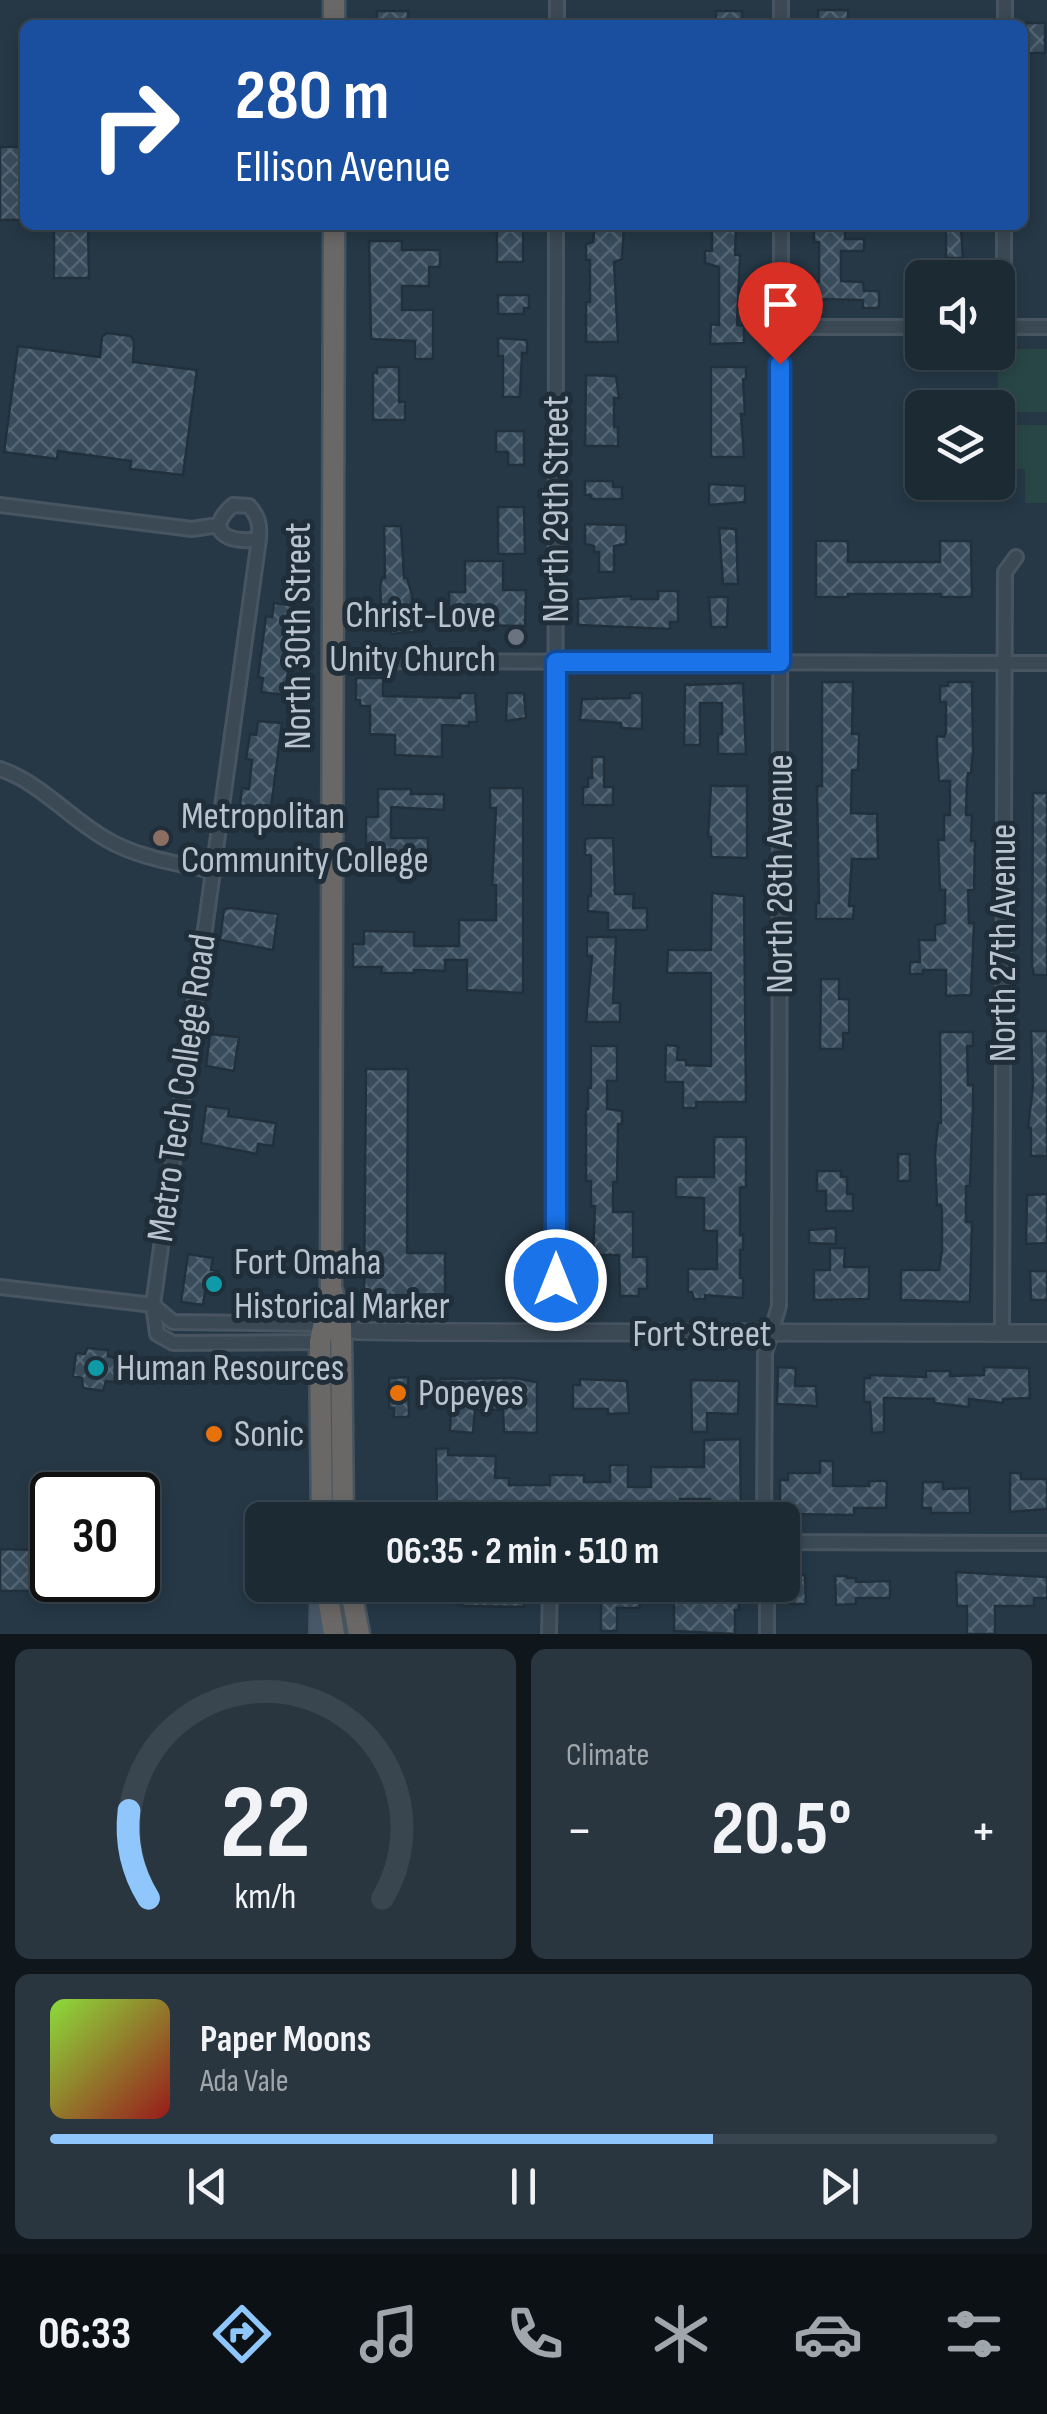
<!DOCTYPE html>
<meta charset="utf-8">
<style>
:root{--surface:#1c2a34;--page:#293640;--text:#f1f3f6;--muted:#a0a7ac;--line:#3a464f;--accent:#8fc7fd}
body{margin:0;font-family:"Sofia Sans Condensed",sans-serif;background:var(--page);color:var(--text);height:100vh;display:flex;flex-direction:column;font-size:38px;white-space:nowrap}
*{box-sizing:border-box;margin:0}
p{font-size:32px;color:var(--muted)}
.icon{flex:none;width:55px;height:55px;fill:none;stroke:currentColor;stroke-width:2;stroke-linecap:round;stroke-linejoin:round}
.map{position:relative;height:1634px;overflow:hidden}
.details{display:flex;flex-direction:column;gap:15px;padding:15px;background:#0f171d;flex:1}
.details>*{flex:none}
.hud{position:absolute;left:20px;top:20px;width:1008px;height:210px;border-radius:15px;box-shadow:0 5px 15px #0003,0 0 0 2px var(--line);background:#1a4fa0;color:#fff;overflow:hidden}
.tools{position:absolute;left:905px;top:260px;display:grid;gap:20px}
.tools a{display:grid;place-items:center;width:110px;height:110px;border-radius:15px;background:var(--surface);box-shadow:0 5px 15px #0003,0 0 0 2px var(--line);font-size:50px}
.speed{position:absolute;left:30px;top:1472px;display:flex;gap:20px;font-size:50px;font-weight:700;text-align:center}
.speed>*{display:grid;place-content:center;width:130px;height:130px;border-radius:50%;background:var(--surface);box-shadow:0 5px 15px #0003,0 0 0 2px var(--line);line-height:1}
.speed .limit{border:5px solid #111;border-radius:15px;background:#fff;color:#111}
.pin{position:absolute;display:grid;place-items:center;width:85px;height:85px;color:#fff;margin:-102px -42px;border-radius:50% 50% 50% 0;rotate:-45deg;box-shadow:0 0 10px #0007}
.pin .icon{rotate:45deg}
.me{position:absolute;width:110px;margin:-55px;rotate:0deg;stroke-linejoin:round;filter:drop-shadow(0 0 8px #0008)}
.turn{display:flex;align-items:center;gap:35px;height:210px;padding:0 50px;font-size:45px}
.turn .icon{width:130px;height:130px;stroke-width:2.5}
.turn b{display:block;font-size:70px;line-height:85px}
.big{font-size:75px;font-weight:700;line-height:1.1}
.details .widget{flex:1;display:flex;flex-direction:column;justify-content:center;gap:15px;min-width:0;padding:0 35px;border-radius:15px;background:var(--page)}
.details .dial{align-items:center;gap:0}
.dial svg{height:260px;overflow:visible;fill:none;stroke:var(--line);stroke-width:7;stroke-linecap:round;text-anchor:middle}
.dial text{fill:var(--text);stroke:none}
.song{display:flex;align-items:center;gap:30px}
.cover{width:120px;height:120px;border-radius:15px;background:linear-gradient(135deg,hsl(90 70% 55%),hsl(0 70% 35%))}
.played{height:10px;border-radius:5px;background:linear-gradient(90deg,var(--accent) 70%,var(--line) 70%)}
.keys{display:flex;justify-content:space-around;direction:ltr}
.heat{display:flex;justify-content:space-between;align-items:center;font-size:55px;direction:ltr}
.details .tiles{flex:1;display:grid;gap:15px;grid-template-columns:1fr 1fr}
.widget:last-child{grid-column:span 2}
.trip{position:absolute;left:245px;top:1502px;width:555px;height:100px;border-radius:15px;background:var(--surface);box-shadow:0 5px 15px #0003,0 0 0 2px var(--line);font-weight:700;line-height:100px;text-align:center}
.menu{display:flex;height:160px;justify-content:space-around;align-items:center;background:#0b1115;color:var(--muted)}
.menu .icon{width:70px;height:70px}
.menu .active{color:var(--accent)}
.menu b{font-size:45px;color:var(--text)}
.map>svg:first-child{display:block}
</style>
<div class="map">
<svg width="1047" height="1634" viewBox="0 0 1047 1634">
<defs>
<pattern id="building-cross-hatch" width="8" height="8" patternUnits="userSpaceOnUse" patternTransform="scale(2.5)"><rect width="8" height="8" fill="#384c5c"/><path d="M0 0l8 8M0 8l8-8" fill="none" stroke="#536472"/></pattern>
</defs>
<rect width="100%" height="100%" fill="#263846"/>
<path fill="#294646" d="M998 349H1047V412H998Z
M1008 425H1047V503H1025V469H1008Z"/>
<path fill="url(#building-cross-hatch)" stroke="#22303c" stroke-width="2.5" d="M818 10H848V25H818Z
M377 11H408V25H377Z
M716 11H742V25H716Z
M1026 23H1045V53H1026Z
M0 147H25V220H0Z
M54 225H88L89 278H54Z
M497 225H523V262H497Z
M595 225H624L622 259 614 262 618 342H586V302H590V260H586V244L593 242Z
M712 225H736L735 255H740L737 325 744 326V343L710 344 711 324 719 325V267L705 263V251H712Z
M820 225H845V239H864V251H841V281L863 282 864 291H879V308H863V300L814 299V282H819V242H814V227Z
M946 228H961L963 258H946Z
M369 241H402V250H440V267H429V286H402V310H433V359H415V341L371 339Z
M498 295H529V308H524V314H498Z
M107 333 131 336 134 341 133 362 197 370 183 475 130 469 131 461 58 451 57 459 4 452 18 346 100 357 102 337Z
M498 338 527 340V353H522L520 397H503V356H498Z
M377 367H399V402H405V420H373V373H377Z
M711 367H746V379H743L745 414H741L744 457H711Z
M586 375 616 376 619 398H614V427H618V446H585Z
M496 431H524V465H508V452H496Z
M585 481H613V487H622V499H591V495H585Z
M709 484 745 486V502L709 505Z
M498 507H524L525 554H498Z
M585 524 626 525V544L614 546V572H599V552H594V546L585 544Z
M384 526H401L404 578H407L412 595V611H423V631L391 634V631H383L380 587 382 578H385Z
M719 528 736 529 738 584H723Z
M816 541H848V562H940V541H971L972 597H941V594H848V597H816Z
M465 561H503V590H526L525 626 457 625V619H449V592H465Z
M658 591H678V622H670V629L578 625V599L631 596V599H658Z
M709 597H728L727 627H711Z
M274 603 296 606 285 695 261 692 263 678 258 677 266 616 272 617Z
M356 678H383V696L460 698V693H475L477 722H469V726L442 725V757L395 755V735L370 734V706H360V700H356Z
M822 682H853L852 734H859L858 770H852L851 813 877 814 878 859H852L849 906H854L853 919H816V903H819L817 786H822Z
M948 682H972L973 751 971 773H968L967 781 966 815H972L971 841H975L974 890H968L969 923H974L971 995 946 996V970H923V974H910V962H920L919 940H935V925L945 923V890H940L938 840H944V815H950V781H939L937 751V736L944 737 946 733V702H940V686H948Z
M743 683 746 754H718V734H722V703H700V745H684L685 685Z
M507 693H524L526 718 506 721Z
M630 693H642V729L621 728V723L580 720 582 699 630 698Z
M258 721 282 723 268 831 243 827 245 814H239L242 788 249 789 252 760 246 759 250 734 256 735Z
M592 757H604V787H613V805H583V787H588V778H592Z
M711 786H747V858L711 857V837H708Z
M490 788H523V993L467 990V960H445V971L414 970V973H381L382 967H353V944H364V931L414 932V946H459V920H496V885H492L496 808H490Z
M378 789H411V794H444V810L391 807V838H428V864H366V817H378Z
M1033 793H1047V975H1034L1032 966Z
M588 838H613L615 894H634L633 908H647V930H608V913L588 911V896H591V856L585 854V840Z
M712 893 744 896 746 1102H696V1108H683V1082H665L666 1045 678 1046 677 1060H686V1065L711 1066V973H667L668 950H711Z
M232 908 278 914 273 950 220 940 224 909Z
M587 937H616L613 1003H620V1022H586L592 956H587Z
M821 979H839V999H849V1033H843V1049H820Z
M1031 1031H1047V1156H1031V1128H1028L1033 1086Z
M940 1032H973V1046H967L968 1085H973V1104L970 1186H966V1222H972L970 1302 901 1300V1270H939L942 1251V1213L941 1205H937L935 1154 938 1123H941Z
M210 1034 239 1037 234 1071 206 1066Z
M591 1046H617V1081H607V1109L622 1111V1124H618L617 1182H613V1212H633V1257H647V1289H639V1296H620L619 1255H593L595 1206H591V1181H586V1109H588V1088H591Z
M366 1069H408L407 1253H445V1294L364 1296Z
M206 1106 229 1109 228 1116 276 1123 273 1146 258 1144 257 1154 201 1143Z
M714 1137H746V1186L740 1188V1235L743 1234V1250H740V1278H743V1298L705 1295V1299H694L692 1292H688V1269H717V1231H704V1198L676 1197V1177H714Z
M898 1154H910V1181H898Z
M817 1171H841V1177H847V1194H853V1211H826V1191H817Z
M1047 1194V1243L1026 1244 1027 1195Z
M836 1228V1244L809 1243V1230Z
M830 1248H845L844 1267H869V1299L814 1300V1270H830Z
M188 1254 213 1258 211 1270 219 1271 217 1286 206 1285 203 1305 181 1302Z
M1030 1271H1047V1300H1031Z
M87 1348 108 1350V1356L118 1359 115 1382 106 1381 103 1391 83 1388 82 1378 73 1376 76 1353 85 1354Z
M778 1367 796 1368 795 1386H816L817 1406 777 1404Z
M984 1367 1029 1368 1030 1398 1003 1399V1403L969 1399V1407L934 1403V1399L884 1398V1432L872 1433 870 1402H864V1378H870V1375L926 1377V1371H950V1376L984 1375Z
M408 1377 409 1417H394V1408H389V1378Z
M514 1378 537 1382V1433L504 1432 503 1410H475L473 1433 450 1431 451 1406H440V1379Z
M580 1379 627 1381 629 1413 608 1414V1409H573V1385H580Z
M691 1380 739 1381 738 1414 707 1413V1432H692Z
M740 1439 741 1520H715V1514H710V1499H680V1516L444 1513V1507H437L436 1449 448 1448V1455L496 1456 495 1478H509V1485H550V1475H584V1482H610V1465H628V1487H651V1467H704V1440Z
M820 1461H833V1486H869V1481H887L886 1508H854V1515L780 1514V1480H788V1473H820Z
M1010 1473H1021V1479H1047V1509L1010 1512Z
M923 1482H943V1489L969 1488 970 1513H931V1508H922Z
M0 1549 40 1550V1566H36V1591H0Z
M956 1572 1047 1577V1598H1034V1606H995V1634H967V1606H957Z
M805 1575 806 1604H790V1576Z
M835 1576H847V1578H856V1582L890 1581V1598H856V1604L836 1605Z
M425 1585H524V1607L466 1606 456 1604V1600L426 1601Z
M569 1585H701V1591H734L739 1593V1610H735V1634L674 1631V1603H640V1608H617V1631H601V1599H570Z"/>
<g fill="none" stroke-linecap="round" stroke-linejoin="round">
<g stroke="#485561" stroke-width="18">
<path id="minor" d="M557 25V0
M781 25V0
M1005 25V0
M780 327H922
M1000 327H1047
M1004 327V225
M0 505 192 529 219 525
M259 539C230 544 202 532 233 505L249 506C259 517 260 525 259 539L153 1305 157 1334 173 1343 320 1342
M333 661 1047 663
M0 769C41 783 69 818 106 839 138 858 176 863 212 871
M0 1287 153 1305 173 1322 321 1324
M555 1333 556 225
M1002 1333 1005 572 1016 557
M764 1520 765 1353 779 1306 781 225
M782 1542 1047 1543
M767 1585V1634
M549 1634 550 1585"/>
</g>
<g stroke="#485561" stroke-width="20">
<path id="tertiary" d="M332 1324 358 1331 422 1332 1047 1333"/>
</g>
<g stroke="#485561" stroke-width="22">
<path id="secondary" d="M319 1634 320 1585"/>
</g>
<g stroke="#46545f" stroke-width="25">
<path id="trunk" d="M334 0V25
M334 225 331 1287 341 1324 343 1520
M322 1520 320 1342 331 1288
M326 1585 334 1634
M350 1585 359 1634"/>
</g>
<use href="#minor" stroke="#3b4955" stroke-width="12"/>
<use href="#tertiary" stroke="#3b4955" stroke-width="15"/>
<use href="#secondary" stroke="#495868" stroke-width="18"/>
<use href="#trunk" stroke="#6a6866" stroke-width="20"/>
</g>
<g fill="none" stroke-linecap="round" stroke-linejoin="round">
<g stroke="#114b97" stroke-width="25">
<path id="route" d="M556 1280V662H780V364"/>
</g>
<use href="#route" stroke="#1a73e8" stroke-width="18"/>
</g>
<circle fill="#6b7280" stroke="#202e3a" stroke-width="4" cx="516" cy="637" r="10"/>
<circle fill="#8d6e63" stroke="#202e3a" stroke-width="4" cx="161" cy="838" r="10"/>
<g fill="#0f9aa8" stroke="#202e3a" stroke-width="4">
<circle cx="214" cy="1284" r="10"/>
<circle cx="96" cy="1368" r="10"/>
</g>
<g fill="#e8710a" stroke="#202e3a" stroke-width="4">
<circle cx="398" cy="1393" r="10"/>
<circle cx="214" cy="1434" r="10"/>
</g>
<g text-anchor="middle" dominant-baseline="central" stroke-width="10" stroke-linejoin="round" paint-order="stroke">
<g font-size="38" fill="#b9c4ce" stroke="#202e3a">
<text transform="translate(556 509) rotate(-90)">North 29th Street</text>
<text transform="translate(298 636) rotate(-90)">North 30th Street</text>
<text transform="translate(780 874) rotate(-90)">North 28th Avenue</text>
<text transform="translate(1003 943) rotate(-90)">North 27th Avenue</text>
<text transform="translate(182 1088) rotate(-82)">Metro Tech College Road</text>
<text x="702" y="1334">Fort Street</text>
</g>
<g font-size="38" fill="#b9c4ce" stroke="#202e3a" text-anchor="start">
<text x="496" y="615" text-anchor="end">Christ-Love<tspan x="496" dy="44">Unity Church</tspan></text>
<text x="181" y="816">Metropolitan<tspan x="181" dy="44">Community College</tspan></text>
<text x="234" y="1262">Fort Omaha<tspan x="234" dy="44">Historical Marker</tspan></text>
<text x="116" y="1368">Human Resources</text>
<text x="418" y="1393">Popeyes</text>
<text x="234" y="1434">Sonic</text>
</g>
</g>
</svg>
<div class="tools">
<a><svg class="icon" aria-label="sound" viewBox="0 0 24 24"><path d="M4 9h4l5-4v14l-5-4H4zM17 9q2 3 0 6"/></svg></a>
<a><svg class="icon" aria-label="layers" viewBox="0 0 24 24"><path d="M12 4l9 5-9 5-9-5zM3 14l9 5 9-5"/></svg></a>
</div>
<div class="speed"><div class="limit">30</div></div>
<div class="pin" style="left:780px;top:364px;background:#d93025"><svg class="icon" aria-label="arrive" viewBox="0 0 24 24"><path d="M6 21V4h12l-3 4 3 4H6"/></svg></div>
<svg class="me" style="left:556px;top:1280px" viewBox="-20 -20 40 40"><circle r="17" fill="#1a73e8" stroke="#fff" stroke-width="3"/><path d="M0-11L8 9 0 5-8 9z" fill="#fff"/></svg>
<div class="trip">06:35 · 2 min · 510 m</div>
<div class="hud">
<div class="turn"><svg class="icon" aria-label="right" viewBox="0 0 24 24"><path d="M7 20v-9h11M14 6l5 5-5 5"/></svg><div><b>280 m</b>Ellison Avenue</div></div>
</div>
</div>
<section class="details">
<div class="tiles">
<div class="widget dial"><svg viewBox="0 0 100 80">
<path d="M14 69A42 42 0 1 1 86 69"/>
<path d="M14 69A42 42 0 0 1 8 42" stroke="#8fc7fd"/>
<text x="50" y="56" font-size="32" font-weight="700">22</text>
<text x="50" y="72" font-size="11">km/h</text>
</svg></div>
<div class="widget"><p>Climate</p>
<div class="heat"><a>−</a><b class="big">20.5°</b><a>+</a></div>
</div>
<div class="widget">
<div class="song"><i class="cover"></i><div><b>Paper Moons</b><p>Ada Vale</p></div></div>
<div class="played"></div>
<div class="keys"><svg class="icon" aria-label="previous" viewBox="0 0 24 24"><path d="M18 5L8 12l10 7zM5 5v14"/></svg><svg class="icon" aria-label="pause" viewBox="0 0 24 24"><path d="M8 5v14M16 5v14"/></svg><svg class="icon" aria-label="next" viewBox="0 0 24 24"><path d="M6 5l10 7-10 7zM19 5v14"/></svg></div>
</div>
</div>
</section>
<nav class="menu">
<b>06:33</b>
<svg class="icon active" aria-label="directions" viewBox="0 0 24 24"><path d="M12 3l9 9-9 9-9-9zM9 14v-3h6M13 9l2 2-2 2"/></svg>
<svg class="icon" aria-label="music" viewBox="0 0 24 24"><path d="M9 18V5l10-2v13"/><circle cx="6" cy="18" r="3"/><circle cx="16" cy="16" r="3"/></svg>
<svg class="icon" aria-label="phone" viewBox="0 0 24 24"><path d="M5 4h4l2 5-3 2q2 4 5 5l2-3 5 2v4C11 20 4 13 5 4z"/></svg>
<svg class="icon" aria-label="climate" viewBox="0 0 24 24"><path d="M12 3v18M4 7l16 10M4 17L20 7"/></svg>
<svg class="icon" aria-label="car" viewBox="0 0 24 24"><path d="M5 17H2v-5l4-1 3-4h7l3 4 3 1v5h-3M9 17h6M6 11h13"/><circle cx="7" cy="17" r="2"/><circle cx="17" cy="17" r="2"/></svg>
<svg class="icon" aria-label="filters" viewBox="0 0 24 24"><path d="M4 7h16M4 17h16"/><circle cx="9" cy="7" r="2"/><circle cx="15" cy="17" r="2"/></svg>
</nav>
